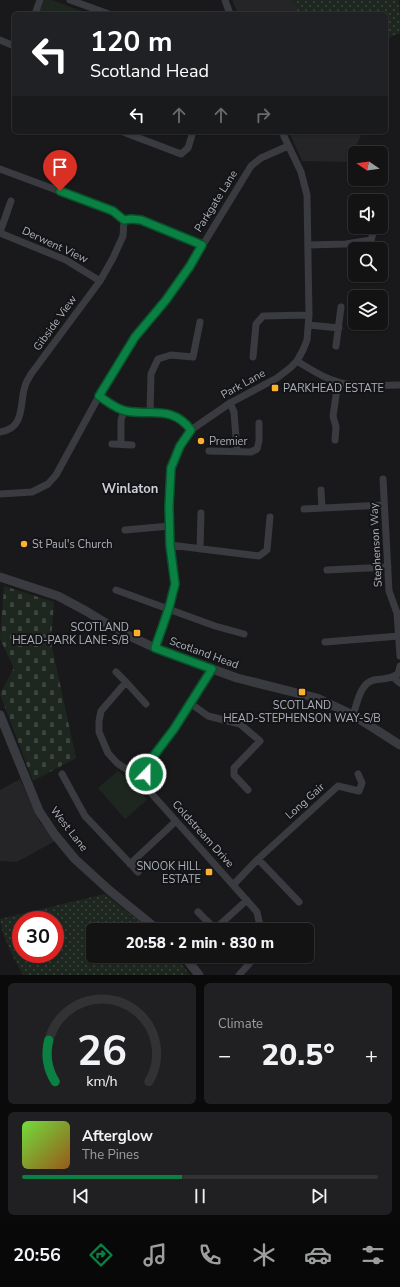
<!DOCTYPE html>
<meta charset="utf-8">
<style>
:root{--surface:#131314;--page:#202022;--text:#f1f3f6;--muted:#9d9ea0;--line:#323234;--accent:#0b8043}
body{margin:0;font-family:"Nunito Sans",sans-serif;background:var(--page);color:var(--text);height:100vh;display:flex;flex-direction:column;font-size:15px;white-space:nowrap}
*{box-sizing:border-box;margin:0}
p{font-size:13px;color:var(--muted)}
.icon{flex:none;width:22px;height:22px;fill:none;stroke:currentColor;stroke-width:2;stroke-linecap:round;stroke-linejoin:round}
.map{position:relative;height:975px;overflow:hidden}
.panel{display:flex;flex-direction:column;gap:8px;padding:8px;background:#0a0a0b;flex:1}
.panel>*{flex:none}
.guide{position:absolute;left:12px;top:12px;width:376px;height:122px;border-radius:6px;box-shadow:0 1px 3px #0004,0 0 0 1px var(--line);background:#202124;color:#fff;overflow:hidden}
.needle{width:26px;rotate:283deg}
.controls{position:absolute;left:348px;top:146px;display:grid;gap:8px}
.controls a{display:grid;place-items:center;width:40px;height:40px;border-radius:6px;background:var(--surface);box-shadow:0 1px 3px #0004,0 0 0 1px var(--line);font-size:20px}
.speed{position:absolute;left:12px;top:911px;display:flex;gap:8px;font-size:20px;font-weight:700;text-align:center}
.speed>*{display:grid;place-content:center;width:52px;height:52px;border-radius:50%;background:var(--surface);box-shadow:0 1px 3px #0004,0 0 0 1px var(--line);line-height:1}
.speed .limit{border:6px solid #d22;background:#fff;color:#111}
.pin{position:absolute;display:grid;place-items:center;width:34px;height:34px;color:#fff;margin:-41px -17px;border-radius:50% 50% 50% 0;rotate:-45deg;box-shadow:0 0 4px #0007}
.pin .icon{rotate:45deg}
.me{position:absolute;width:44px;margin:-22px;rotate:22deg;stroke-linejoin:round;filter:drop-shadow(0 0 3px #0008)}
.turn{display:flex;align-items:center;gap:14px;height:84px;padding:0 12px;font-size:18px}
.turn .icon{width:52px;height:52px;stroke-width:2.5}
.turn b{display:block;font-size:28px;line-height:34px}
.lanes{display:flex;align-items:center;height:38px;padding:0 12px;background:#0003;justify-content:center;gap:20px;direction:ltr}
.lanes .off{opacity:.35}
.big{font-size:30px;font-weight:800;line-height:1.1}
.panel .widget{flex:1;display:flex;flex-direction:column;justify-content:center;gap:6px;min-width:0;padding:0 14px;border-radius:6px;background:var(--page)}
.panel .dial{align-items:center;gap:0}
.dial svg{height:104px;overflow:visible;fill:none;stroke:var(--line);stroke-width:7;stroke-linecap:round;text-anchor:middle}
.dial text{fill:var(--text);stroke:none}
.song{display:flex;align-items:center;gap:12px}
.cover{width:48px;height:48px;border-radius:6px;background:linear-gradient(135deg,hsl(100 70% 55%),hsl(30 70% 35%))}
.played{height:4px;border-radius:2px;background:linear-gradient(90deg,var(--accent) 45%,var(--line) 45%)}
.keys{display:flex;justify-content:space-around;direction:ltr}
.heat{display:flex;justify-content:space-between;align-items:center;font-size:22px;direction:ltr}
.panel .tiles{flex:1;display:grid;gap:8px;grid-template-columns:1fr 1fr}
.widget:last-child{grid-column:span 2}
.trip{position:absolute;left:86px;top:923px;width:228px;height:40px;border-radius:6px;background:var(--surface);box-shadow:0 1px 3px #0004,0 0 0 1px var(--line);font-weight:800;line-height:40px;text-align:center}
.menu{display:flex;height:64px;justify-content:space-around;align-items:center;background:#080808;color:var(--muted)}
.menu .icon{width:28px;height:28px}
.menu .on{color:var(--accent)}
.menu b{font-size:18px;color:var(--text)}
.map>svg:first-child{display:block}
</style>
<div class="map">
<svg width="400" height="975" viewBox="0 0 400 975">
<defs>
<pattern id="cemetery-stones" width="16" height="16" patternUnits="userSpaceOnUse"><rect width="16" height="16" fill="#1e271f"/><path d="M2 7V4a2 2 0 0 1 4 0v3zM10 15v-3a2 2 0 0 1 4 0v3z" fill="#3c443e"/></pattern>
<pattern id="park-dots" width="8" height="8" patternUnits="userSpaceOnUse"><rect width="8" height="8" fill="#1e271f"/><path d="M2 2h.1M6 6h.1" fill="none" stroke="#3c443e" stroke-width="1.8" stroke-linecap="round"/></pattern>
</defs>
<rect width="100%" height="100%" fill="#19191b"/>
<path fill="#252528" d="M232 0H399L400 33 386 39V14H238Z
M289 132H362L350 162 302 161Z
M20 779 39 821 55 841 17 862 0 861V790Z"/>
<path fill="#1e271f" d="M44 0H52L89 14H39Z
M118 771 125 777 136 779 140 792 147 800 125 819 98 788Z"/>
<path fill="url(#cemetery-stones)" d="M4 586 54 602 51 642 76 758 33 781 0 694 14 668 0 639Z"/>
<path fill="url(#park-dots)" fill-rule="evenodd" d="M292 0H399L400 33 386 39V14H298Z
M105 894 150 930H93V956H175L190 975H23C14 958 2 938 0 919ZM21 920H55V954H21Z"/>
<g fill="none" stroke-linecap="round" stroke-linejoin="round">
<path stroke="#3a3b40" stroke-width="7" d="M70 0 109 14
M225 0 230 14
M35 14 40 0
M0 40 14 46
M123 132 181 154 188 148 193 132
M0 169 113 211 124 220 131 219 141 220 202 245
M371 197 372 201
M0 232 11 201
M0 233 66 260 100 281
M308 245 346 244 371 240 375 227
M309 325 339 328
M336 346 341 307
M253 357 256 324 263 316 309 315
M297 361C310 369 323 378 338 382 357 388 380 385 400 385
M99 396C107 402 116 409 126 411 152 416 173 405 191 430
M230 403 234 412 237 451
M150 413 151 374 158 359 171 355 193 357 200 322
M0 432C26 428 19 404 25 386 26 382 29 378 31 374L100 281 113 258 123 236 124 220
M335 440 336 427 333 416 338 382
M112 444 132 445
M121 444V420L124 411
M209 451 251 452 257 449 259 441V423
M383 479 389 591 397 613 400 656
M321 490 322 508
M0 494 32 492 48 484 56 475 99 396 135 337 166 300 190 266 251 166 261 158 288 146
M304 509 384 505
M125 530 170 526
M170 545 259 556 267 550 270 517
M200 549 201 513
M327 570 388 567
M116 590 215 626 244 634
M325 642 399 636
M155 648 169 608 175 584 170 545 169 506 171 468 179 446 191 430 230 403 277 378 290 368 297 361 303 350 307 340 309 315 307 195 301 172 282 132
M211 669 174 729 149 762 146 775V781L151 793 257 912 261 930
M116 672 126 682
M393 677 400 683
M190 703 208 716 240 724 260 741 234 768V775L248 790
M353 715C357 704 360 683 374 680 384 678 389 680 398 674L400 666
M62 774 85 816 138 872
M146 775 129 771 117 763 108 753 99 732V721L101 711 126 682 146 704
M258 859 299 902
M130 864 176 821
M234 884 258 859 338 786 359 791 362 783 358 774
M198 912 215 929 247 900
M239 975 256 956"/>
<path stroke="#3a3b40" stroke-width="9" d="M0 577 58 596 86 611 119 631 155 648 237 678 317 698 353 715 400 745
M0 715 39 811 55 835 75 859 109 890 158 930
M184 956 199 975"/>
</g>
<g fill="none" stroke-linecap="round" stroke-linejoin="round">
<g stroke="#07532c" stroke-width="10">
<path id="route" d="M60 191 113 211 124 220 131 219 141 220 202 245 190 266 166 300 135 337 99 396C108 402 116 409 126 411 152 416 172 405 191 430L180 446 171 468 169 506 170 545 175 584 169 608 155 648 212 669 174 729 149 762 146 774"/>
</g>
<use href="#route" stroke="#0b8043" stroke-width="7"/>
</g>
<g fill="#fcb030" stroke="#141416" stroke-width="1.5">
<rect x="271" y="384" width="8" height="8" rx="2"/>
<circle cx="201" cy="441" r="4"/>
<circle cx="24" cy="544" r="4"/>
<rect x="133" y="629" width="8" height="8" rx="2"/>
<rect x="298" y="688" width="8" height="8" rx="2"/>
<rect x="205" y="868" width="8" height="8" rx="2"/>
</g>
<g text-anchor="middle" dominant-baseline="central" stroke-width="4" stroke-linejoin="round" paint-order="stroke">
<g font-size="11" fill="#abb0bb" stroke="#141416">
<text transform="translate(216 201) rotate(-58)">Parkgate Lane</text>
<text transform="translate(55 245) rotate(25)">Derwent View</text>
<text transform="translate(55 323) rotate(-54)">Gibside View</text>
<text transform="translate(243 384) rotate(-29)">Park Lane</text>
<text transform="translate(376 545) rotate(-93)">Stephenson Way</text>
<text transform="translate(204 653) rotate(20)">Scotland Head</text>
<text transform="translate(305 801) rotate(-42)">Long Gair</text>
<text transform="translate(69 829) rotate(52)">West Lane</text>
<text transform="translate(203 834) rotate(48)">Coldstream Drive</text>
</g>
<g font-size="11" fill="#abb0bb" stroke="#141416" text-anchor="start">
<text x="283" y="388">PARKHEAD ESTATE</text>
<text x="209" y="441">Premier</text>
<text x="32" y="544">St Paul's Church</text>
<text x="129" y="627" text-anchor="end">SCOTLAND<tspan x="129" dy="13">HEAD-PARK LANE-S/B</tspan></text>
<text x="302" y="705" text-anchor="middle">SCOTLAND<tspan x="302" dy="13">HEAD-STEPHENSON WAY-S/B</tspan></text>
<text x="201" y="866" text-anchor="end">SNOOK HILL<tspan x="201" dy="13">ESTATE</tspan></text>
</g>
<g font-size="13" font-weight="bold" fill="#cccfd7" stroke="#141416">
<text x="130" y="489">Winlaton</text>
</g>
</g>
</svg>
<div class="controls">
<a><svg class="needle" viewBox="-14 -14 28 28"><path d="M0-13l5 13h-10z" fill="#e53935"/><path d="M0 13l5-13h-10z" fill="#9d9ea0"/></svg></a>
<a><svg class="icon" aria-label="sound" viewBox="0 0 24 24"><path d="M4 9h4l5-4v14l-5-4H4zM17 9q2 3 0 6"/></svg></a>
<a><svg class="icon" aria-label="search" viewBox="0 0 24 24"><circle cx="10" cy="10" r="6"/><path d="M15 15l6 6"/></svg></a>
<a><svg class="icon" aria-label="layers" viewBox="0 0 24 24"><path d="M12 4l9 5-9 5-9-5zM3 14l9 5 9-5"/></svg></a>
</div>
<div class="speed"><div class="limit">30</div></div>
<div class="pin" style="left:60px;top:191px;background:#d93025"><svg class="icon" aria-label="arrive" viewBox="0 0 24 24"><path d="M6 21V4h12l-3 4 3 4H6"/></svg></div>
<svg class="me" style="left:146px;top:774px" viewBox="-20 -20 40 40"><circle r="17" fill="#0b8043" stroke="#fff" stroke-width="3"/><path d="M0-11L8 9 0 5-8 9z" fill="#fff"/></svg>
<div class="trip">20:58 · 2 min · 830 m</div>
<div class="guide">
<div class="turn"><svg class="icon" aria-label="left" viewBox="0 0 24 24"><path d="M17 20v-9H6M10 6l-5 5 5 5"/></svg><div><b>120 m</b>Scotland Head</div></div>
<div class="lanes"><svg class="icon" aria-label="left" viewBox="0 0 24 24"><path d="M17 20v-9H6M10 6l-5 5 5 5"/></svg><svg class="icon off" aria-label="ahead" viewBox="0 0 24 24"><path d="M12 20V5M6 11l6-6 6 6"/></svg><svg class="icon off" aria-label="ahead" viewBox="0 0 24 24"><path d="M12 20V5M6 11l6-6 6 6"/></svg><svg class="icon off" aria-label="right" viewBox="0 0 24 24"><path d="M7 20v-9h11M14 6l5 5-5 5"/></svg></div>
</div>
</div>
<section class="panel">
<div class="tiles">
<div class="widget dial"><svg viewBox="0 0 100 80">
<path d="M14 69A42 42 0 1 1 86 69"/>
<path d="M14 69A42 42 0 0 1 9 37" stroke="#0b8043"/>
<text x="50" y="56" font-size="32" font-weight="700">26</text>
<text x="50" y="72" font-size="11">km/h</text>
</svg></div>
<div class="widget"><p>Climate</p>
<div class="heat"><a>−</a><b class="big">20.5°</b><a>+</a></div>
</div>
<div class="widget">
<div class="song"><i class="cover"></i><div><b>Afterglow</b><p>The Pines</p></div></div>
<div class="played"></div>
<div class="keys"><svg class="icon" aria-label="previous" viewBox="0 0 24 24"><path d="M18 5L8 12l10 7zM5 5v14"/></svg><svg class="icon" aria-label="pause" viewBox="0 0 24 24"><path d="M8 5v14M16 5v14"/></svg><svg class="icon" aria-label="next" viewBox="0 0 24 24"><path d="M6 5l10 7-10 7zM19 5v14"/></svg></div>
</div>
</div>
</section>
<nav class="menu">
<b>20:56</b>
<svg class="icon on" aria-label="directions" viewBox="0 0 24 24"><path d="M12 3l9 9-9 9-9-9zM9 14v-3h6M13 9l2 2-2 2"/></svg>
<svg class="icon" aria-label="music" viewBox="0 0 24 24"><path d="M9 18V5l10-2v13"/><circle cx="6" cy="18" r="3"/><circle cx="16" cy="16" r="3"/></svg>
<svg class="icon" aria-label="phone" viewBox="0 0 24 24"><path d="M5 4h4l2 5-3 2q2 4 5 5l2-3 5 2v4C11 20 4 13 5 4z"/></svg>
<svg class="icon" aria-label="climate" viewBox="0 0 24 24"><path d="M12 3v18M4 7l16 10M4 17L20 7"/></svg>
<svg class="icon" aria-label="car" viewBox="0 0 24 24"><path d="M5 17H2v-5l4-1 3-4h7l3 4 3 1v5h-3M9 17h6M6 11h13"/><circle cx="7" cy="17" r="2"/><circle cx="17" cy="17" r="2"/></svg>
<svg class="icon" aria-label="filters" viewBox="0 0 24 24"><path d="M4 7h16M4 17h16"/><circle cx="9" cy="7" r="2"/><circle cx="15" cy="17" r="2"/></svg>
</nav>
